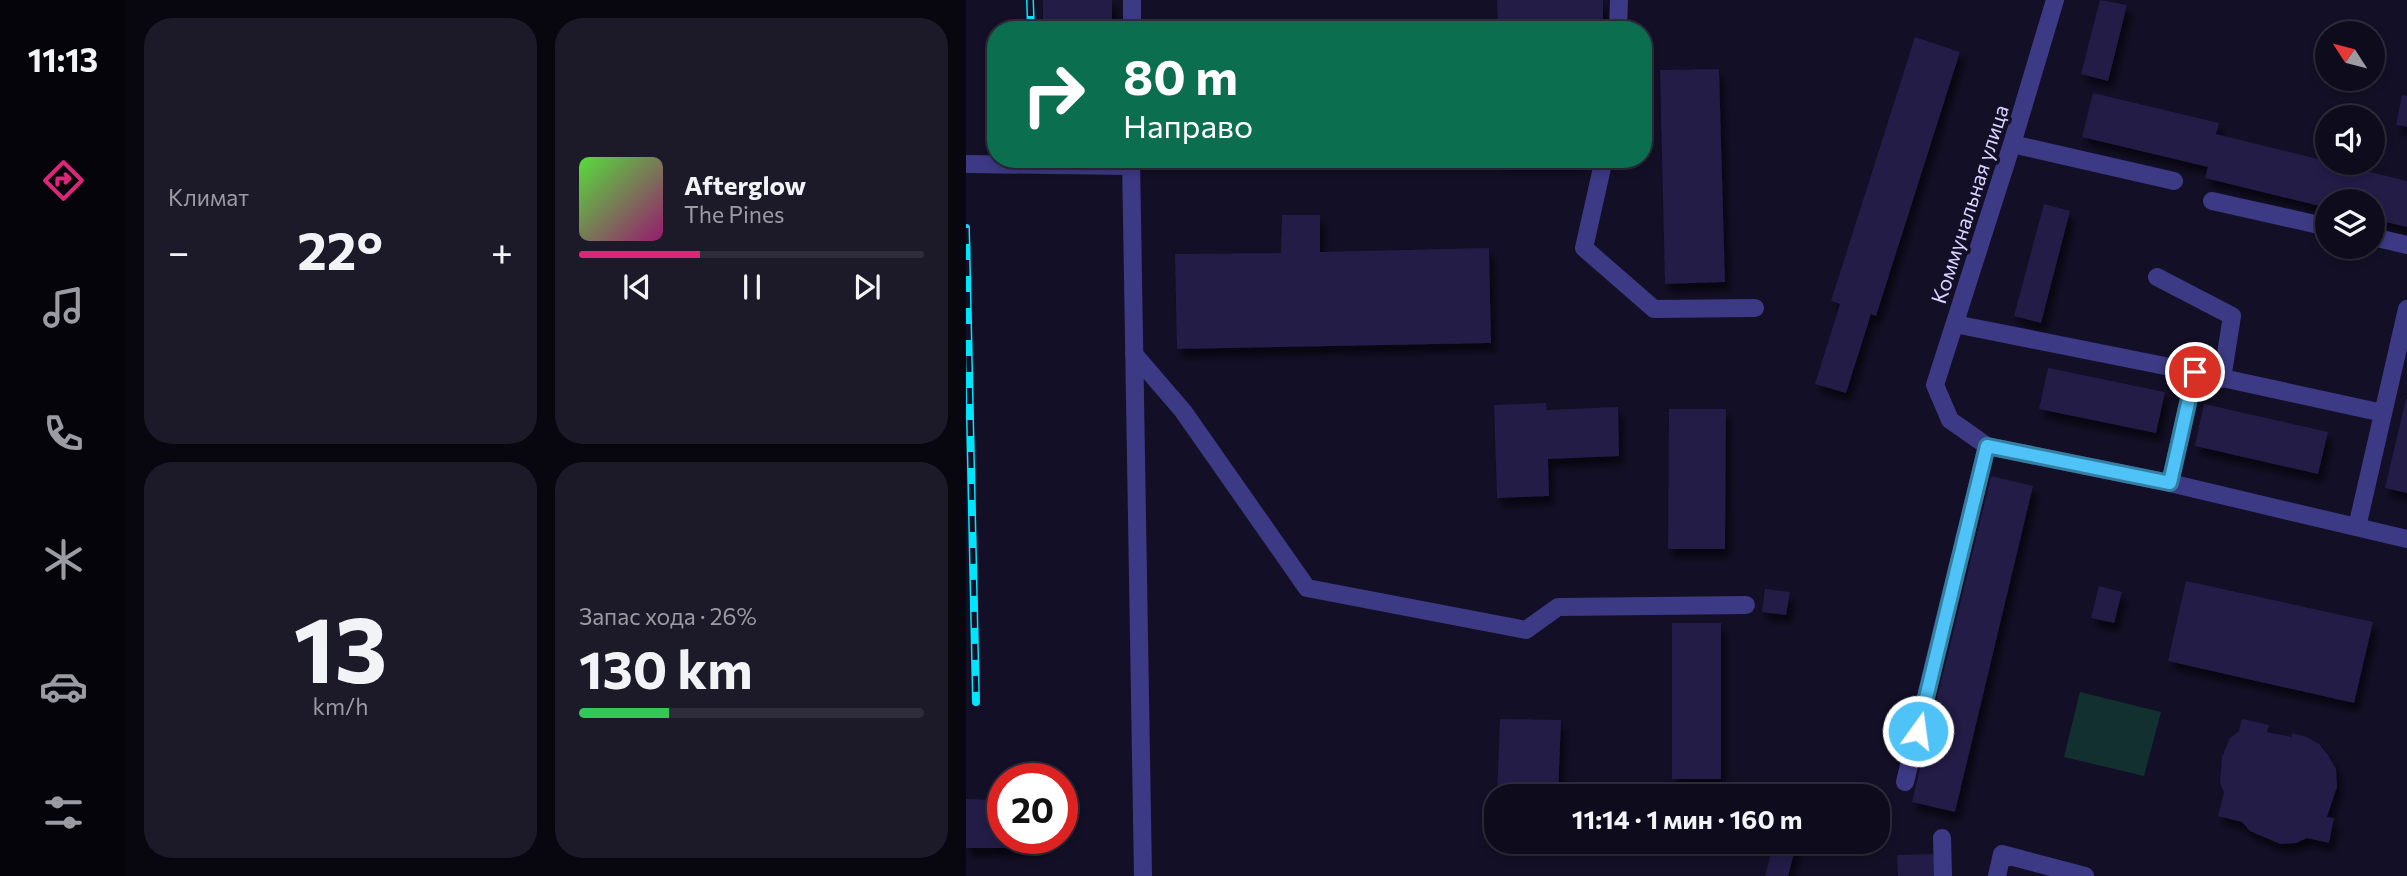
<!DOCTYPE html>
<html lang="ru">
<meta charset="utf-8">
<style>
:root{--surface:#0e0b1c;--page:#1c1929;--text:#f1f3f6;--muted:#9b9ba3;--line:#2e2b3b;--accent:#db2777}
body{margin:0;font-family:Commissioner,sans-serif;background:var(--page);color:var(--text);height:100vh;display:flex;flex-direction:column;font-size:26px;white-space:nowrap}
*{box-sizing:border-box;margin:0}
p{font-size:23px;color:var(--muted)}
.icon{flex:none;width:38px;height:38px;fill:none;stroke:currentColor;stroke-width:2;stroke-linecap:round;stroke-linejoin:round}
.map{position:relative;flex:1;overflow:hidden}
.details{display:flex;flex-direction:column;gap:18px;padding:18px;background:#08060f;width:840px}
.details>*{flex:none}
.hud{position:absolute;left:21px;top:21px;width:665px;height:147px;border-radius:28px;box-shadow:0 4px 10px #0003,0 0 0 2px var(--line);background:#0b6e4f;color:#fff;overflow:hidden}
.needle{width:46px;rotate:306deg}
.fabs{position:absolute;left:1349px;top:21px;display:grid;gap:14px}
.fabs a{display:grid;place-items:center;width:70px;height:70px;border-radius:50%;background:var(--surface);box-shadow:0 4px 10px #0003,0 0 0 2px var(--line);font-size:35px}
.speed{position:absolute;left:21px;top:763px;display:flex;gap:14px;font-size:35px;font-weight:700;text-align:center}
.speed>*{display:grid;place-content:center;width:91px;height:91px;border-radius:50%;background:var(--surface);box-shadow:0 4px 10px #0003,0 0 0 2px var(--line);line-height:1}
.speed .limit{border:10px solid #d22;background:#fff;color:#111}
.pin{position:absolute;display:grid;place-items:center;width:60px;height:60px;color:#fff;margin:-30px;border:4px solid #fff;border-radius:50%;box-shadow:0 2px 7px #0007}
.me{position:absolute;width:77px;margin:-38px;rotate:14deg;stroke-linejoin:round;filter:drop-shadow(0 0 5px #0008)}
.turn{display:flex;align-items:center;gap:24px;height:147px;padding:0 21px;font-size:32px}
.turn .icon{width:91px;height:91px;stroke-width:2.5}
.turn b{display:block;font-size:49px;line-height:60px}
.big{font-size:52px;font-weight:700;line-height:1.1}
.details .card{flex:1;display:flex;flex-direction:column;justify-content:center;gap:10px;min-width:0;padding:0 24px;border-radius:28px;background:var(--page)}
.details .dial{align-items:center;gap:0}
.dial b{font-size:91px;line-height:1}
.song{display:flex;align-items:center;gap:21px}
.cover{width:84px;height:84px;border-radius:10px;background:linear-gradient(135deg,hsl(110 70% 55%),hsl(320 70% 35%))}
.played{height:7px;border-radius:4px;background:linear-gradient(90deg,var(--accent) 35%,var(--line) 35%)}
.keys{display:flex;justify-content:space-around;direction:ltr}
.heat{display:flex;justify-content:space-between;align-items:center;font-size:38px;direction:ltr}
.charge{height:10px;border-radius:5px;background:linear-gradient(90deg,#34c759 26%,var(--line) 0)}
.details .tiles{flex:1;display:grid;gap:18px;grid-template-columns:repeat(2,1fr)}
.trip{position:absolute;left:518px;top:784px;width:406px;height:70px;border-radius:28px;background:var(--surface);box-shadow:0 4px 10px #0003,0 0 0 2px var(--line);font-weight:700;line-height:70px;text-align:center}
main{display:flex;flex:1;min-height:0}
.menu{display:flex;flex-direction:column;width:126px;justify-content:space-around;align-items:center;background:#06040b;color:var(--muted)}
.menu .icon{width:49px;height:49px}
.menu .current{color:var(--accent)}
.menu b{font-size:32px;color:var(--text)}
.map>svg:first-child{display:block}
</style>
<main>
<nav class="menu">
<b>11:13</b>
<svg class="icon current" aria-label="directions" viewBox="0 0 24 24"><path d="M12 3l9 9-9 9-9-9zM9 14v-3h6M13 9l2 2-2 2"/></svg>
<svg class="icon" aria-label="music" viewBox="0 0 24 24"><path d="M9 18V5l10-2v13"/><circle cx="6" cy="18" r="3"/><circle cx="16" cy="16" r="3"/></svg>
<svg class="icon" aria-label="phone" viewBox="0 0 24 24"><path d="M5 4h4l2 5-3 2q2 4 5 5l2-3 5 2v4C11 20 4 13 5 4z"/></svg>
<svg class="icon" aria-label="climate" viewBox="0 0 24 24"><path d="M12 3v18M4 7l16 10M4 17L20 7"/></svg>
<svg class="icon" aria-label="car" viewBox="0 0 24 24"><path d="M5 17H2v-5l4-1 3-4h7l3 4 3 1v5h-3M9 17h6M6 11h13"/><circle cx="7" cy="17" r="2"/><circle cx="17" cy="17" r="2"/></svg>
<svg class="icon" aria-label="filters" viewBox="0 0 24 24"><path d="M4 7h16M4 17h16"/><circle cx="9" cy="7" r="2"/><circle cx="15" cy="17" r="2"/></svg>
</nav>
<section class="details">
<div class="tiles">
<div class="card"><p>Климат</p>
<div class="heat"><a>−</a><b class="big">22°</b><a>+</a></div>
</div>
<div class="card">
<div class="song"><i class="cover"></i><div><b>Afterglow</b><p>The Pines</p></div></div>
<div class="played"></div>
<div class="keys"><svg class="icon" aria-label="previous" viewBox="0 0 24 24"><path d="M18 5L8 12l10 7zM5 5v14"/></svg><svg class="icon" aria-label="pause" viewBox="0 0 24 24"><path d="M8 5v14M16 5v14"/></svg><svg class="icon" aria-label="next" viewBox="0 0 24 24"><path d="M6 5l10 7-10 7zM19 5v14"/></svg></div>
</div>
<div class="card dial"><b>13</b><p>km/h</p></div>
<div class="card"><p>Запас хода · 26%</p><b class="big">130 km</b><div class="charge"></div></div>
</div>
</section>
<div class="map">
<svg width="1441" height="876" viewBox="0 0 1441 876">
<defs>
<filter id="shadow"><feDropShadow dx="4.5" dy="8" stdDeviation="3.5" flood-color="#0009"/></filter>
</defs>
<rect width="100%" height="100%" fill="#130f26"/>
<path fill="#12302f" d="M1114 692 1195 712 1178 776 1098 757Z"/>
<path fill="#241b47" filter="url(#shadow)" d="M77 0H146V30H77Z
M531 0H637V30H532Z
M1134 0 1161 5 1142 81 1115 74Z
M949 37 994 52 910 316 905 314 880 393 849 384 874 304 865 301Z
M753 69 759 282 699 284 694 70Z
M1127 93 1253 123 1250 134 1441 181V227L1407 219V201H1362V208L1239 178 1242 167 1116 137Z
M1436 95 1441 96V127L1430 125Z
M532 159H614V163H532Z
M1078 204 1104 211 1075 323 1048 316Z
M316 215H354V252L523 248 525 343 211 349 209 254 315 253Z
M1082 368 1199 392 1190 433 1073 409Z
M1440 399H1441V493L1419 488Z
M580 403 581 410 652 407 653 456 582 459 583 496 531 498 528 405Z
M1238 404 1362 432 1352 474 1229 446Z
M703 409H760L759 549H702Z
M1025 476 1067 486 989 812 946 802Z
M1220 581 1407 622 1388 703 1202 661Z
M1133 586 1156 592 1148 623 1125 618Z
M799 589 824 592 820 615 796 612Z
M706 623H755V779H706Z
M534 719 595 720 592 796H531Z
M1276 719 1303 725 1301 732 1326 737V733L1341 737 1353 744 1362 755 1370 769 1371 787 1361 817 1368 818 1363 843 1341 838 1330 843 1314 844 1284 831 1276 822 1252 816 1258 793 1254 782 1256 757 1264 738 1273 731Z
M824 783 845 789 843 796H820Z
M0 799 37 800V838H72V848H0Z
M808 842H831L822 876H799Z
M971 854V876H932L931 855Z"/>
<g fill="none" stroke-linecap="round" stroke-linejoin="round">
<path stroke="#3d3a85" stroke-width="18" d="M1089 0 1046 144 969 385 984 420 1021 446 1204 483 1441 539
M166 30V0
M652 30 653 0
M1046 144 1208 181
M165 159 177 876
M638 159 618 248 688 309 789 308
M0 164 165 166
M1246 201 1362 227
M1407 237 1441 245
M1191 277 1266 316 1256 379
M989 324 1229 372 1417 413
M168 354 217 411 341 588 560 630 592 607 780 605
M1204 483 1229 372
M1391 527 1441 309
M939 782 1021 446
M976 838 977 876
M1031 876 1036 854 1119 876"/>
<g stroke="#00e5ff" stroke-width="8">
<path id="rail" d="M64 0 65 30
M0 228 10 702"/>
</g>
<use href="#rail" stroke="#130f26" stroke-width="5" stroke-dasharray="16" stroke-linecap="butt"/>
</g>
<g fill="none" stroke-linecap="round" stroke-linejoin="round">
<g stroke="#337fa1" stroke-width="18">
<path id="route" d="M952 731 1021 446 1204 483 1229 372"/>
</g>
<use href="#route" stroke="#4fc3f7" stroke-width="12"/>
</g>
<g text-anchor="middle" dominant-baseline="central" stroke-width="7" stroke-linejoin="round" paint-order="stroke">
<g font-size="21" fill="#d9d4ff" stroke="#130f26">
<text transform="translate(1003 204) rotate(-72)">Коммунальная улица</text>
</g>
</g>
</svg>
<div class="fabs">
<a><svg class="needle" viewBox="-14 -14 28 28"><path d="M0-13l5 13h-10z" fill="#e53935"/><path d="M0 13l5-13h-10z" fill="#9b9ba3"/></svg></a>
<a><svg class="icon" aria-label="sound" viewBox="0 0 24 24"><path d="M4 9h4l5-4v14l-5-4H4zM17 9q2 3 0 6"/></svg></a>
<a><svg class="icon" aria-label="layers" viewBox="0 0 24 24"><path d="M12 4l9 5-9 5-9-5zM3 14l9 5 9-5"/></svg></a>
</div>
<div class="speed"><div class="limit">20</div></div>
<div class="pin" style="left:1229px;top:372px;background:#d93025"><svg class="icon" aria-label="arrive" viewBox="0 0 24 24"><path d="M6 21V4h12l-3 4 3 4H6"/></svg></div>
<svg class="me" style="left:952px;top:731px" viewBox="-20 -20 40 40"><circle r="17" fill="#4fc3f7" stroke="#fff" stroke-width="3"/><path d="M0-11L8 9 0 5-8 9z" fill="#fff"/></svg>
<div class="trip">11:14 · 1 мин · 160 m</div>
<div class="hud">
<div class="turn"><svg class="icon" aria-label="right" viewBox="0 0 24 24"><path d="M7 20v-9h11M14 6l5 5-5 5"/></svg><div><b>80 m</b>Направо</div></div>
</div>
</div>
</main>
